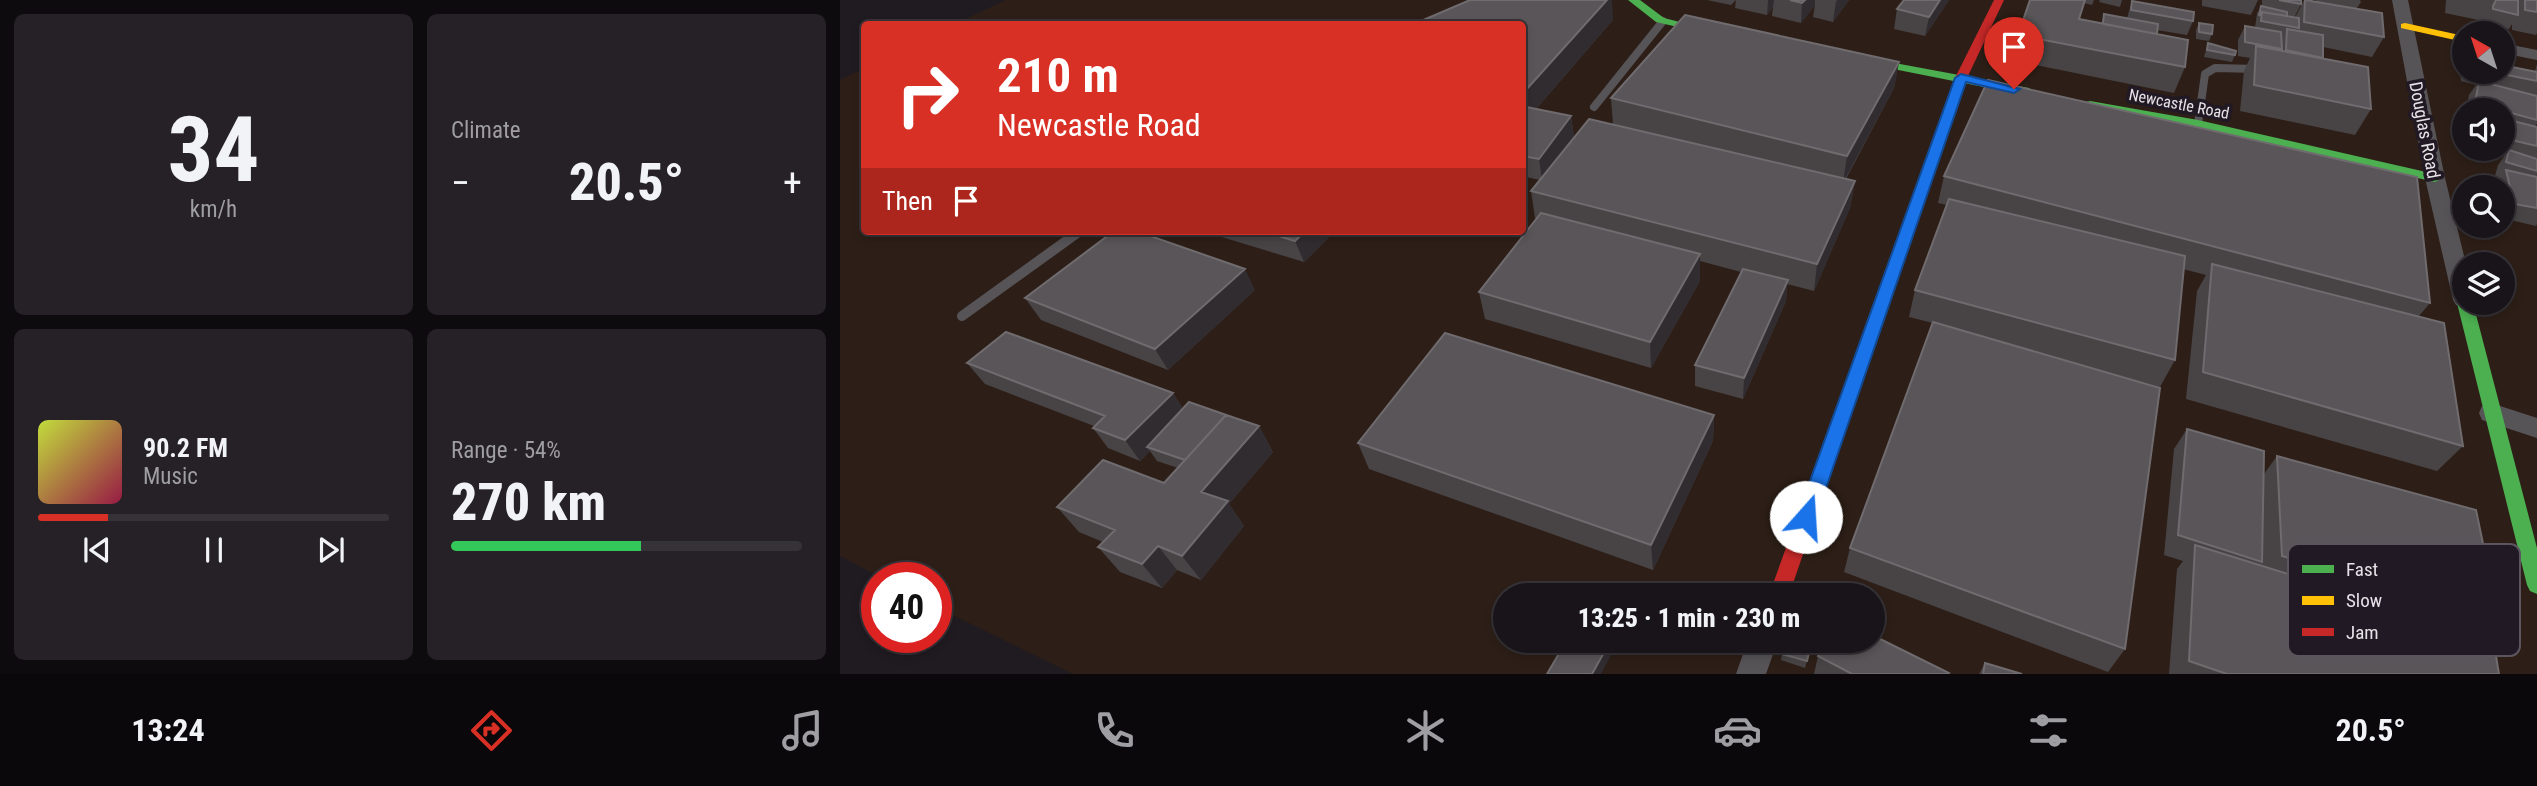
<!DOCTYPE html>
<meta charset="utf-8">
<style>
:root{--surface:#181419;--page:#252126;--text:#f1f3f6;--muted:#9f9ea2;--line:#363338;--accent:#d93025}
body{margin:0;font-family:"Roboto Condensed",sans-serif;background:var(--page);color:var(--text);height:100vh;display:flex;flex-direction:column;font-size:26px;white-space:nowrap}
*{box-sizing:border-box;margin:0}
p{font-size:23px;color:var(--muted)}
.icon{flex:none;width:38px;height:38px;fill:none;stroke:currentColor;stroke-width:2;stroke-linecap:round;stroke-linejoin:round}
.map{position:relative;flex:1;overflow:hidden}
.side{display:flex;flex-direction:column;gap:14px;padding:14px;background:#0d0b0e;width:840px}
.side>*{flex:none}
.top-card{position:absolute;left:21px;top:21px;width:665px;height:214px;border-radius:7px;box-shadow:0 4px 10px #0003,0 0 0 2px var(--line);background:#d93025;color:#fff;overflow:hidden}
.needle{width:46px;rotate:321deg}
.tools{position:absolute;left:1612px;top:21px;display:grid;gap:14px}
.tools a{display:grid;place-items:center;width:63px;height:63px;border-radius:50%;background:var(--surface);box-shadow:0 4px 10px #0003,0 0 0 2px var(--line);font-size:35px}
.speed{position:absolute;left:21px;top:562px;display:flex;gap:14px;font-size:35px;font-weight:700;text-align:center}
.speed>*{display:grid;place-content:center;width:91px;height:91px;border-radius:50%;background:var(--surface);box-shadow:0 4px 10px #0003,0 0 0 2px var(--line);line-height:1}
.speed .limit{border:10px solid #d22;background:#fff;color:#111}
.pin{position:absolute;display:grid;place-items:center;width:60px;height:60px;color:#fff;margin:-72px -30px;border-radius:50% 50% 50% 0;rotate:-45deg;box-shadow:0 0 7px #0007}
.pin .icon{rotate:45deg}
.me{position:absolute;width:77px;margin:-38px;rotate:19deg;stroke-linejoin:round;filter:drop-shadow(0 0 5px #0008)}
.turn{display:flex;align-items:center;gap:24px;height:147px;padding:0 21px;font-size:32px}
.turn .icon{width:91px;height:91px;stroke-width:2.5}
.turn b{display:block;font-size:49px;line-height:60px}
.then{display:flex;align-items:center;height:66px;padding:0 21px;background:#0003;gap:14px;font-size:26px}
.big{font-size:52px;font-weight:800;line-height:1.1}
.side .tile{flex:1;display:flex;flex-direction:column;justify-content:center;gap:10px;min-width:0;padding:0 24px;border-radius:10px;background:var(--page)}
.side .dial{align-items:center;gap:0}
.dial b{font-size:91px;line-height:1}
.song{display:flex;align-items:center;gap:21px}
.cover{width:84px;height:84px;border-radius:10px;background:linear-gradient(135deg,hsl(70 70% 55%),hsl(340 70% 35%))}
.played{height:7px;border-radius:4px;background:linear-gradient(90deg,var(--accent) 20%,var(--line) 20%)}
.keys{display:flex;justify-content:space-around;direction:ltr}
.heat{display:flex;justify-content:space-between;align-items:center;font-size:38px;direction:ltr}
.charge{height:10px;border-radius:5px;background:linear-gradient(90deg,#34c759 54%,var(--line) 0)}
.side .tiles{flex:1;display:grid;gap:14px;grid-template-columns:repeat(2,1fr)}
.trip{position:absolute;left:653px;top:583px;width:392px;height:70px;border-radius:35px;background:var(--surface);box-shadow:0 4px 10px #0003,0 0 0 2px var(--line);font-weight:800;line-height:70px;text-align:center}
.dock{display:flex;height:112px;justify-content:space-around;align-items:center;background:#0a080a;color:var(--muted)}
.dock .icon{width:49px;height:49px}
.dock .active{color:var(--accent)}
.dock b{font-size:32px;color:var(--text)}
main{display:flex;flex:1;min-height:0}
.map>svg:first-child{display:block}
</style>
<main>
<section class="side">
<div class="tiles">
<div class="tile dial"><b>34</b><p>km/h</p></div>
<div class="tile"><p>Climate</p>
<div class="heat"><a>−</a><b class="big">20.5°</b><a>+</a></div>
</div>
<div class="tile">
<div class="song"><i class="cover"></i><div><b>90.2 FM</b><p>Music</p></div></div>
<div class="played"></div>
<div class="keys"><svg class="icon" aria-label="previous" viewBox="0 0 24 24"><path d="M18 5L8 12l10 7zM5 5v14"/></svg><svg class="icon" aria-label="pause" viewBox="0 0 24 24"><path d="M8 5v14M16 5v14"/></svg><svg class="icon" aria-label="next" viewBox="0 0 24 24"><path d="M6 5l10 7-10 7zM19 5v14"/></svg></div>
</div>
<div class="tile"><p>Range · 54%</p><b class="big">270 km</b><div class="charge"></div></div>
</div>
</section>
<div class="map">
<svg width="1697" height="674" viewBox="0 0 1697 674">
<rect width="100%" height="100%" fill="#201b21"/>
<path fill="#2d1f17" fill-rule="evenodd" d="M166 0H1697V674H233L96 607V578L40 577 0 556V80L24 68V231H682V24H115ZM1624 33H1662V72H1624ZM1624 110H1662V149H1624ZM1624 187H1662V226H1624ZM1624 264H1662V303H1624ZM665 595H1032V640H665Z"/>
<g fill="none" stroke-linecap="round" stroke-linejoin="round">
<path stroke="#575458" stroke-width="8" d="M754 107 823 21
M1358 124 1365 74 1375 68 1418 69"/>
<path stroke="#575458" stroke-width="10" d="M122 316 240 231"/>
<path fill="#575458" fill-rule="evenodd" d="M1552 0H1568L1605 178 1626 264 1624 303H1633L1624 308 1616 305 1613 300 1585 178Z
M1662 43 1697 50V60L1662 53Z
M1651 403 1697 418V438L1642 420 1639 413 1642 406Z
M908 640H938L926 674H896Z"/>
<path fill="#4caf50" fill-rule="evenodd" d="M788 0H800L824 18 883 33 877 36 816 22Z
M1017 56 1189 88 1195 92 1189 96 1013 61 1011 59Z
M1250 101 1358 120 1595 174 1602 178 1595 182 1358 128 1246 108V102Z
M1624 298V303H1633L1697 548V594L1690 591 1687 585 1617 303Z"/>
<path fill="#ffc107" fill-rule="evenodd" d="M1565 23 1624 36V42L1561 28V24Z"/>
<path fill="#c62828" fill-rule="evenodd" d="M1154 0H1164L1127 78 949 595H929L1115 78Z"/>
</g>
<path fill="#484446" d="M867 0H1009L993 22 973 17 975 5 961 23 932 16 933 7 927 15 895 8 896 0 891 5Z
M1064 0H1109L1085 36 1054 29 1057 9Z
M1190 0H1254L1252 5 1244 3 1239 19 1261 24 1264 14 1287 18 1292 1 1353 21 1347 35 1317 30V34L1345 67 1334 93 1171 60 1178 35Z
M1260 0H1282L1280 7 1259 2Z
M1362 0H1418L1411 15 1362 6Z
M1422 0H1461V4L1454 18H1455L1464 0 1476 1V0H1520L1521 2 1517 8 1544 37 1532 57 1483 47 1482 59 1531 109 1515 135 1400 111 1404 71 1410 58 1398 56V40L1405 26 1415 28 1417 13 1422 7Z
M1606 0H1697V33L1696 35 1672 30V24L1669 29 1644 23V20L1643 21 1605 13Z
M773 20 696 109 731 116 734 137 722 152 821 136 773 124 771 98 1059 62 1054 88 1006 179 1015 181 1010 208 974 291 947 284 946 301 903 399 855 386V365L901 272 860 261V281L811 368 645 319 639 292 697 218H695L691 191 700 180 682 176V24Z
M1359 23 1372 34 1369 41 1356 39V30Z
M1624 36V72H1662V43L1669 63 1667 66 1695 71 1697 64V124L1695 126 1697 127V224L1696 226 1662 218V187H1655L1654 185 1660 178 1655 176 1658 165 1665 155 1660 154 1659 149H1662V110H1626L1629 95 1636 85 1621 81 1620 72 1622 69 1616 67V49Z
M1368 43 1395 55 1392 62 1364 57Z
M1104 176 1590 303 1579 316 1623 446 1597 471 1346 399 1357 291 1366 275 1343 269 1335 360 1320 387 1207 355 1285 649 1268 672 1004 572 1010 548 1093 323 1069 317 1075 290 1107 205 1098 203Z
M362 231H495L464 262Z
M415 290 328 370 201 320 185 298Z
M127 363 333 393 343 409 419 426 433 452 389 504 404 526 361 580 337 570 322 588 280 572 258 547 263 542 239 532 217 507 324 483 338 468 317 461 310 451 300 461 268 448 253 428 254 426 145 384Z
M874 415 873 441 813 570 529 469 518 443Z
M1347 429 1424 474 1437 456 1659 620 1639 634 1659 674H1329L1337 569 1343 561 1324 555 1334 449Z
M972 640 965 668 941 660 942 654Z
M978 656 1108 674H974Z
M1145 663 1182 674H1139Z"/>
<path fill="#312c30" d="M767 0H772L773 20 689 117 685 91Z
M928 0H934L933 7 927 15Z
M965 0H975V5L961 23 962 3Z
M997 0H1009L993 22 996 2Z
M1100 0H1109L1085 36 1089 17Z
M1059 62 1054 88 1003 183 1007 156Z
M731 116 734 137 702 180 699 159Z
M1015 181 1010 208 974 291 977 264Z
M465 231H495L464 262 455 241Z
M860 254V281L811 368 810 342Z
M405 269 415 290 328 370 315 349Z
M948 280 946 301 903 399 904 378Z
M333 393 346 414 307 447 310 451 300 461 285 440Z
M874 415 873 441 813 570 811 545Z
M419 426 433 452 389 504 404 526 361 580 342 556 361 492Z
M318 546 337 570 322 588 302 564Z
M771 640H779L761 674H752Z"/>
<path fill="#595558" stroke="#6f6b6e" stroke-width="2" d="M630 0H767L685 91 682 90V24H574Z
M950 0H965L962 3Z
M1064 0H1100L1089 17 1057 9Z
M1190 0H1245L1239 19 1348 40 1345 67 1178 35Z
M1439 0H1461V4Z
M1465 0 1542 13 1544 37 1464 22Z
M1656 0H1678V15L1653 9V6Z
M1685 0H1697V12L1685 10Z
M1292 1 1354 12 1353 21 1291 10Z
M1421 6 1447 12V16L1422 12 1419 16Z
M1422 12 1459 18V28L1421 21Z
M1264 14 1318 24 1317 34 1263 24Z
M845 15 1059 62 1007 156 771 98Z
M1359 23 1373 25 1372 34 1359 32Z
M1405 26 1441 32 1442 49 1405 42Z
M1447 29 1483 35V58L1446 50Z
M1368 43 1396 51 1395 55 1367 50Z
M1662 43 1668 44 1669 63 1662 62Z
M1416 46 1528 67 1531 109 1414 85Z
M1662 65 1697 72V81L1652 72H1662Z
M1148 80 1577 177 1590 303 1104 176Z
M1639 81 1697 96V120L1635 103Z
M682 106 731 116 699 159 682 156Z
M749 119 1015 181 977 264 691 191Z
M1669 120 1697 127V146L1671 140Z
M1669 150 1697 159V171L1666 162Z
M1666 170 1697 177V208L1674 204Z
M1109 199 1345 256 1335 360 1075 290Z
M701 213 860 254 810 342 639 292Z
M274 231H296L405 269 315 349 185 298Z
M423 231H465L455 241Z
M1372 264 1604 323 1623 446 1363 372Z
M903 269 948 280 904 378 855 365Z
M1093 322 1320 388 1285 649 1010 548Z
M166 332 333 393 285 440 253 428 265 416 127 363Z
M605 333 874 415 811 545 518 443Z
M349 402 395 418 386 415 345 460 307 447Z
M386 415 419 426 361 492 388 501 342 556 318 546 302 564 258 547 275 530 217 507 263 460 324 483Z
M1347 429 1424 451 1422 562 1338 535Z
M1437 456 1636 510 1659 620 1442 556Z
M1355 545 1653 638 1659 674H1387L1349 661Z
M1032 635 1109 673 1108 674H1012L978 656 985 640H1032Z
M727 640H771L752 674H707Z
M946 640H972L967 661 942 654Z
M1145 663 1182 674H1143Z"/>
<path fill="#1a73e8" stroke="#114b97" stroke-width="2" d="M1121 74 1180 89 1174 93 1126 82 976 517 973 523 966 526 960 523 957 517 1115 78Z"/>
<g text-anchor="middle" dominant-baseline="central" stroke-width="7" stroke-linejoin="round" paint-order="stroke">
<g font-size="16" fill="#e7e1e8" stroke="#211923">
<text transform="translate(1339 104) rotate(11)">Newcastle Road</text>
</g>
<g font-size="18" fill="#e7e1e8" stroke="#211923">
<text transform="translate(1585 130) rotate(79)">Douglas Road</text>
</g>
</g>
<rect x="1448" y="544" width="232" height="112" rx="10" fill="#211923" stroke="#5c555e" stroke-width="2"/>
<rect x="1462" y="565" width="32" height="8" fill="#4caf50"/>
<rect x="1462" y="596" width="32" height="9" fill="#ffc107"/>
<rect x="1462" y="628" width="32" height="8" fill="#c62828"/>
<g font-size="19" fill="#e7e1e8">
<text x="1506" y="576">Fast</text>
<text x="1506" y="607">Slow</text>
<text x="1506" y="639">Jam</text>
</g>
</svg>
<div class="tools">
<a><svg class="needle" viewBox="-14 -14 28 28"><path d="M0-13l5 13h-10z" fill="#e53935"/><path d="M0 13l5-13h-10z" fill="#9f9ea2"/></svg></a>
<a><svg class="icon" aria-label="sound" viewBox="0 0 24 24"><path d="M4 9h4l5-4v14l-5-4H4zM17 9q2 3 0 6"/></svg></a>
<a><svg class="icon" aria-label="search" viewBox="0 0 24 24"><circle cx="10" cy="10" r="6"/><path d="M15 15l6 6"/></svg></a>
<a><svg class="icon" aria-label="layers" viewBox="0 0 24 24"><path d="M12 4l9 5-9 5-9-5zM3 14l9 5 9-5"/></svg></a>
</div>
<div class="speed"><div class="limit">40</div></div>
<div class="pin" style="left:1174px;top:89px;background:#d93025"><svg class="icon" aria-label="arrive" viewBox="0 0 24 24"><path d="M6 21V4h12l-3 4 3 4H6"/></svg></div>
<svg class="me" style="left:966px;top:517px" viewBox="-20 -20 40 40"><circle r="19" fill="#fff"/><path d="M0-13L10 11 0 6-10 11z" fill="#1a73e8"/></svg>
<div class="trip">13:25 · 1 min · 230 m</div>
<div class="top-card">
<div class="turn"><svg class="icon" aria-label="right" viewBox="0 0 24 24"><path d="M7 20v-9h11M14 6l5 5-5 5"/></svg><div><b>210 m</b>Newcastle Road</div></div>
<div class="then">Then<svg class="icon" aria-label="arrive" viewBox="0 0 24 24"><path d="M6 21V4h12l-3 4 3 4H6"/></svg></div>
</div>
</div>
</main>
<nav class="dock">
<b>13:24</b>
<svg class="icon active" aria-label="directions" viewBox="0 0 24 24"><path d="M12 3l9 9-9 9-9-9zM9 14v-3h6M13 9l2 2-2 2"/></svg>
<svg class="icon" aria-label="music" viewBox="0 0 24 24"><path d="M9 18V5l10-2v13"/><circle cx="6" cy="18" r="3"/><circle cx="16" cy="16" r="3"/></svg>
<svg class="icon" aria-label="phone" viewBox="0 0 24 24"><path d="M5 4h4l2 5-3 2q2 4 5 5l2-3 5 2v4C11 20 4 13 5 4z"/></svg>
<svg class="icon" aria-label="climate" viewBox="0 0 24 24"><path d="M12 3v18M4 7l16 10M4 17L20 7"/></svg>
<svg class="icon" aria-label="car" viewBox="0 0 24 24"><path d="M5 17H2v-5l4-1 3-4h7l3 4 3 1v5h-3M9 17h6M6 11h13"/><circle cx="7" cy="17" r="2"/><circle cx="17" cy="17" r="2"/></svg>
<svg class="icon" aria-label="filters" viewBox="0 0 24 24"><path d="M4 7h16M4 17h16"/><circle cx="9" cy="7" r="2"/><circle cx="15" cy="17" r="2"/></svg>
<b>20.5°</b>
</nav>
